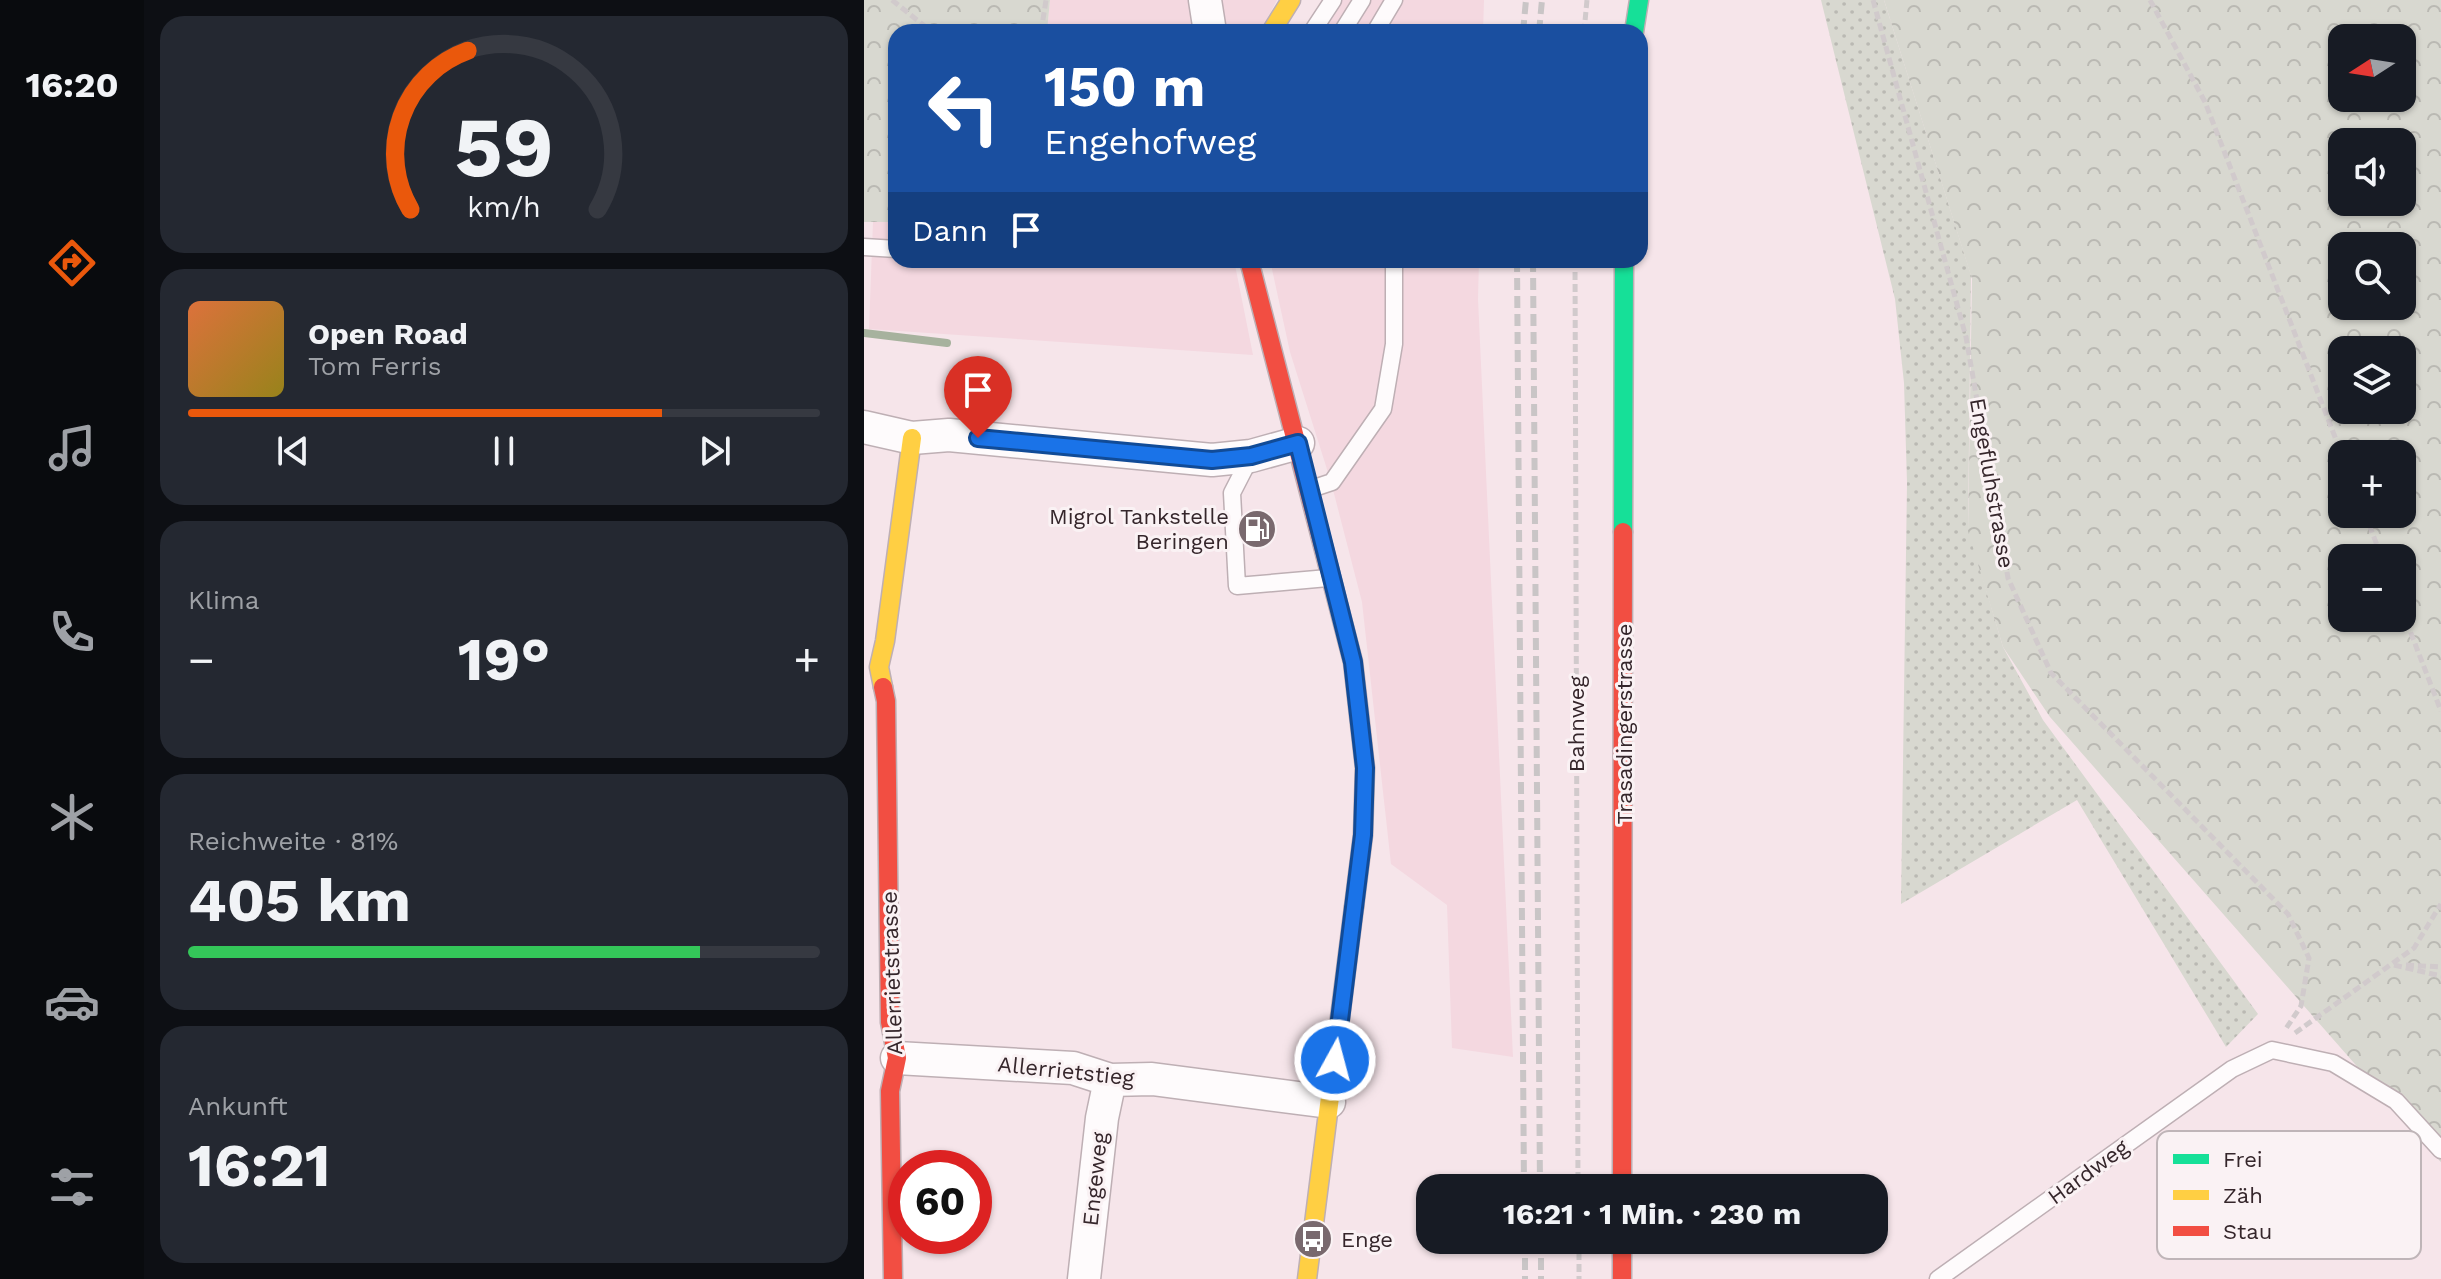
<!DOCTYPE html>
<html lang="de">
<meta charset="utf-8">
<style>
:root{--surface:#171b24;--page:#242831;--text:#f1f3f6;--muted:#9ea1a6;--line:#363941;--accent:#ea580c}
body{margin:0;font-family:"Work Sans",sans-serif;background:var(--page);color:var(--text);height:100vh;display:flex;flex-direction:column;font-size:30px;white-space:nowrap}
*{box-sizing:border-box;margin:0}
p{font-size:26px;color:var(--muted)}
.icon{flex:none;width:44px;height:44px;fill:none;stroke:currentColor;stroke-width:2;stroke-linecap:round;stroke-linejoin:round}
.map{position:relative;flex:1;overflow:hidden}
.sheet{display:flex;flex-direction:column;gap:16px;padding:16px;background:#0d0f14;width:720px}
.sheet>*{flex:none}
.top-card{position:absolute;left:24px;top:24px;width:760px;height:244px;border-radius:24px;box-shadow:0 2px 6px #0004;background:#1a4fa0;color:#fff;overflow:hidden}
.needle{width:52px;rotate:258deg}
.fabs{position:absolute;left:1464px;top:24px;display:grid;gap:16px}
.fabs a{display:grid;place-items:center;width:88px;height:88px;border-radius:16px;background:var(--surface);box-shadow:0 2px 6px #0004;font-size:40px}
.speed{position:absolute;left:24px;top:1150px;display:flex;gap:16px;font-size:40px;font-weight:700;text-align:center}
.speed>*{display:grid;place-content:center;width:104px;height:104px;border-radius:50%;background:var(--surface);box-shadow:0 2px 6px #0004;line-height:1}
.speed .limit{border:12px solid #d22;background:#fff;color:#111}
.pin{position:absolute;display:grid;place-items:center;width:68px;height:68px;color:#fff;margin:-82px -34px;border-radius:50% 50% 50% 0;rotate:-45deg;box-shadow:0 0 8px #0007}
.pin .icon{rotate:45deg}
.me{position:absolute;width:88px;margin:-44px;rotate:7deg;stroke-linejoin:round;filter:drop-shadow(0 0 6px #0008)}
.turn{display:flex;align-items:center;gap:28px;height:168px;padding:0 24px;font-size:36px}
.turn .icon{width:104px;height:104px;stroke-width:2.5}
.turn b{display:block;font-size:56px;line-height:68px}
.then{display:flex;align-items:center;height:76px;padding:0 24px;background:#0003;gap:16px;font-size:30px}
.big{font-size:60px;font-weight:700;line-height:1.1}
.sheet .widget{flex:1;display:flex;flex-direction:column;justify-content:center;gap:12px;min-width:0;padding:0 28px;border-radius:24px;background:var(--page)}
.sheet .dial{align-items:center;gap:0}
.dial svg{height:208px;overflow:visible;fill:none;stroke:var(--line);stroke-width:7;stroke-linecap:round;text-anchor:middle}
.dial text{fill:var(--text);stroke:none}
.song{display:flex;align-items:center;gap:24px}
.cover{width:96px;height:96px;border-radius:12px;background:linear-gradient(135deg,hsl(20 70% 55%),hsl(50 70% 35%))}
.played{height:8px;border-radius:4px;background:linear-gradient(90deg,var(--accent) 75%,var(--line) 75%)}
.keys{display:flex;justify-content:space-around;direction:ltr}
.heat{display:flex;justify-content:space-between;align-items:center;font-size:44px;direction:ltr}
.charge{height:12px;border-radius:6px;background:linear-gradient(90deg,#34c759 81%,var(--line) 0)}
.trip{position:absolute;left:552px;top:1174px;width:472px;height:80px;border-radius:24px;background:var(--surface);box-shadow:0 2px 6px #0004;font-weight:700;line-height:80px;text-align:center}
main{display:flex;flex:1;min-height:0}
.tabs{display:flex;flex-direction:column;width:144px;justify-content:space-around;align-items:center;background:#090b0e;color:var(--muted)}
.tabs .icon{width:56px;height:56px}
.tabs .current{color:var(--accent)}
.tabs b{font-size:36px;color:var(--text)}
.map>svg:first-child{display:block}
</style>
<main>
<nav class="tabs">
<b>16:20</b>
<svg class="icon current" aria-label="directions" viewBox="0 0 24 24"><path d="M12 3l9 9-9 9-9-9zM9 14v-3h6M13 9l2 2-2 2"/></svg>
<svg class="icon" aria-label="music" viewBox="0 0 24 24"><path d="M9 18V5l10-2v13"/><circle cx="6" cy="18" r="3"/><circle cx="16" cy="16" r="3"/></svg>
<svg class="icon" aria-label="phone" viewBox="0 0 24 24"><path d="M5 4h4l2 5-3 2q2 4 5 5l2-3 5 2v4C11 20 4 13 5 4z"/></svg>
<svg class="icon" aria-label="climate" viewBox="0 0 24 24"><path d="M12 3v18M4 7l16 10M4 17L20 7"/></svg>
<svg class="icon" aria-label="car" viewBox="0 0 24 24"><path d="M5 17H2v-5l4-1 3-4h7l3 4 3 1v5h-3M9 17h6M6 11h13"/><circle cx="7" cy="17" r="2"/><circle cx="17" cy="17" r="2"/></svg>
<svg class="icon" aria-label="filters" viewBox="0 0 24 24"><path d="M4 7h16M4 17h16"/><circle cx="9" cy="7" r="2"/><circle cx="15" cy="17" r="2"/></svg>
</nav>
<section class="sheet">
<div class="widget dial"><svg viewBox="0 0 100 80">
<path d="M14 69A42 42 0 1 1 86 69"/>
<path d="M14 69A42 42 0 0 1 36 8" stroke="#ea580c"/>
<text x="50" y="56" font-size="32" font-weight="700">59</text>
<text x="50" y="72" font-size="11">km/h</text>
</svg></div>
<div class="widget">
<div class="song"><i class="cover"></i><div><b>Open Road</b><p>Tom Ferris</p></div></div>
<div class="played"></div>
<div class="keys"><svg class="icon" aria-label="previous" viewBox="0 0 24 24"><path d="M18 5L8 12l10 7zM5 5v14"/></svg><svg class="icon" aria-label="pause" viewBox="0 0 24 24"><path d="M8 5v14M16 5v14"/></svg><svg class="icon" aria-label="next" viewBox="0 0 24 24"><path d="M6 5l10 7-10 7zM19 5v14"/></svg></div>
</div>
<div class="widget"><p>Klima</p>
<div class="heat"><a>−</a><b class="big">19°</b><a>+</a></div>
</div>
<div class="widget"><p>Reichweite · 81%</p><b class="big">405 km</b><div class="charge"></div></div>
<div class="widget"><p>Ankunft</p><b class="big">16:21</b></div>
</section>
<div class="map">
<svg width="1577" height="1279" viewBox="0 0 1577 1279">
<defs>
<pattern id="grass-dots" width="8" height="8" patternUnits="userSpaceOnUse" patternTransform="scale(2)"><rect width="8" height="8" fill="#d8d8d0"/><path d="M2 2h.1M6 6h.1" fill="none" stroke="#bab9b3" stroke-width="1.8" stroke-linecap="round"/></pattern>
<pattern id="forest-crowns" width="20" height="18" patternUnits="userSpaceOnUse" patternTransform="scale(2)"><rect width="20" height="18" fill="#d8d8d0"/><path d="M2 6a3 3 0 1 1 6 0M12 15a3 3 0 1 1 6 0" fill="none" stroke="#bab9b3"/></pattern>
</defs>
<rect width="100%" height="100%" fill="#f6e5ea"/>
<path fill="#f4d8e0" d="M186 0H413L396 32H183Z
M464 0H620L619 32H444Z
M9 222H32V260H370L389 355 5 329Z
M406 260H615L614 299 649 1057 588 1048 583 905 527 864 498 602 467 482 426 352Z"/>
<path fill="url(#grass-dots)" d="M957 0H1020L1107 275 1104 528 1139 647 1179 720 1394 1014 1362 1047 1213 800 1037 904 1043 483 1040 383 1031 299Z"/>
<path fill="url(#forest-crowns)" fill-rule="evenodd" d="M0 0H186L183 32H32V222H0Z
M1020 0H1577V1162L1186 717 1139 647 1104 531 1108 279ZM1478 38H1538V98H1478ZM1478 142H1538V202H1478ZM1478 246H1538V306H1478ZM1478 350H1538V410H1478ZM1478 454H1538V514H1478ZM1478 558H1538V618H1478Z"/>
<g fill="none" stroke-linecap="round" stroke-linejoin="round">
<path stroke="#a7b29e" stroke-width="8" d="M0 333 83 343"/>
<g stroke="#beafb4" stroke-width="19">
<path id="lane" d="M448 32 469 0
M478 32 498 0
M511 32 530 0
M0 247 32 249
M387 456 368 493 373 586 464 578
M447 489 468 482 519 409 530 344V260
M1074 1279 1368 1069 1408 1050 1469 1063 1532 1101 1577 1150"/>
</g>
<g stroke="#beafb4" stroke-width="35">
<path id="street" d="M341 0 346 32
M0 427 48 438 85 435 348 460 387 456 434 443
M33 1058 209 1068 246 1080 288 1079 465 1102
M220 1279 238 1118 246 1080"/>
</g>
<g stroke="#beafb4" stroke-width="21">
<path id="fast" d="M770 32 775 0
M759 532 760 260"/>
</g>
<g stroke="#beafb4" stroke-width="21">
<path id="slow" d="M407 32 427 0
M19 687 15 667 21 641 48 438
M443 1279 490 907"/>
</g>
<g stroke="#beafb4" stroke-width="21">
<path id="jam" d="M385 260 489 662 501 768 499 835 490 907
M19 687 22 701 26 1022 33 1058 26 1091 29 1279
M758 1188 759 532
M758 1240V1279"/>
</g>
<path stroke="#d1cacc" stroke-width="5" stroke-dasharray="8 4" stroke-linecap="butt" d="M28 0 68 32
M1009 0 1102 337 1144 578 1187 673 1424 914 1445 958 1437 1006 1421 1030
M1286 0 1341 102 1478 455
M177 32 182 0
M720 32 723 0
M711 260 714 1188
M1501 514 1518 558
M1538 610 1577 711
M1530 965 1577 976
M1542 965 1577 967
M1431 1033 1550 948 1577 904
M715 1240V1279"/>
<use href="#lane" stroke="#fefbfc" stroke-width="16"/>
<use href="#street" stroke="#fefbfc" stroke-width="32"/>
<use href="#fast" stroke="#16e098" stroke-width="18"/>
<use href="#slow" stroke="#ffcf43" stroke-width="18"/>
<use href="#jam" stroke="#f24e42" stroke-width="18"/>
<path stroke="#c9c5c6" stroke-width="6" stroke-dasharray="12 6" stroke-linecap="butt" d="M659 32 662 0
M675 32 678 0
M653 260 660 1188
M669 260 676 1188
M661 1240V1279
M677 1240V1279"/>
</g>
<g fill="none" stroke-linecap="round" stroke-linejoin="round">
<g stroke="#114b97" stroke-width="20">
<path id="route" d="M114 438 348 460 387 456 434 443 489 662 501 768 499 835 471 1060"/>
</g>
<use href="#route" stroke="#1a73e8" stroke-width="14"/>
</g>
<defs>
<g id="fuel-disc" transform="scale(2)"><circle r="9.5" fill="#79696e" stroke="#faf2f4"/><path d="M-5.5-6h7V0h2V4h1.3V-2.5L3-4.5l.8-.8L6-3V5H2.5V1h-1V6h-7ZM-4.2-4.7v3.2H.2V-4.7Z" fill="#fff"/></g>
<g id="bus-disc" transform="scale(2)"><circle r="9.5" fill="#79696e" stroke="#faf2f4"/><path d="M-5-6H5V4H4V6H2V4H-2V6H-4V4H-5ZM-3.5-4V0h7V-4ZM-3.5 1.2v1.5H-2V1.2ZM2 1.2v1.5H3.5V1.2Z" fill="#fff"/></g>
</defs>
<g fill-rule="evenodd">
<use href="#fuel-disc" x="393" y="529"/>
<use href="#bus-disc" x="449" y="1239"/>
</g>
<g text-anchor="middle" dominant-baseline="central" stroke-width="6" stroke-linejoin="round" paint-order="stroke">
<g font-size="22" fill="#35262b" stroke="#faf2f4">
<text transform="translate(1128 483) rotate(80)">Engefluhstrasse</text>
<text transform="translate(712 724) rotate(-90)">Bahnweg</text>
<text transform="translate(760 724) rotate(-90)">Trasadingerstrasse</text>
<text transform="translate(28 973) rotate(-92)">Allerrietstrasse</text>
<text transform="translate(202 1071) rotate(6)">Allerrietstieg</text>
<text transform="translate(1224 1172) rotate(-36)">Hardweg</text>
<text transform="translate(231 1179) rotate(-84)">Engeweg</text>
</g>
<g font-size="22" fill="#35262b" stroke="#faf2f4" text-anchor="end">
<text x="365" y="516">Migrol Tankstelle<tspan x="365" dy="25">Beringen</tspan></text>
<text x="477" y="1239" text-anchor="start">Enge</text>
</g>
</g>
<rect x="1293" y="1131" width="264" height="128" rx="12" fill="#faf2f4" stroke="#bfb5b8" stroke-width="2"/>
<rect x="1309" y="1154" width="36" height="10" fill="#16e098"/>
<rect x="1309" y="1190" width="36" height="10" fill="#ffcf43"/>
<rect x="1309" y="1226" width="36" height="10" fill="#f24e42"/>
<g font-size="22" fill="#35262b">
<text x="1359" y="1167">Frei</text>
<text x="1359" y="1203">Zäh</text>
<text x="1359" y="1239">Stau</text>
</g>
</svg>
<div class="fabs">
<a><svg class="needle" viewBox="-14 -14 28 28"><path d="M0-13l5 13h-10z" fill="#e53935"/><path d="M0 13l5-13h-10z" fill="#9ea1a6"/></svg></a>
<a><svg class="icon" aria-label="sound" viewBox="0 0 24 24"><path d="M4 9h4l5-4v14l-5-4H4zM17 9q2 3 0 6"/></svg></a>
<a><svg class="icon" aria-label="search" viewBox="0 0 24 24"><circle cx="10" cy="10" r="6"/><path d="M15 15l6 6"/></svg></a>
<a><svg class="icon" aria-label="layers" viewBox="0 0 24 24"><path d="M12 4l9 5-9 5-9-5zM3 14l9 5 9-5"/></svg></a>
<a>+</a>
<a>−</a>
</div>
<div class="speed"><div class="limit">60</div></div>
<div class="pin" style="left:114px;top:438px;background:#d93025"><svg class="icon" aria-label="arrive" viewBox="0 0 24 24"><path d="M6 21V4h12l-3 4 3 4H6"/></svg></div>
<svg class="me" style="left:471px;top:1060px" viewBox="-20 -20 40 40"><circle r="17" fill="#1a73e8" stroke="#fff" stroke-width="3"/><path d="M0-11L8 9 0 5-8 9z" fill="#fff"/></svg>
<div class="trip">16:21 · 1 Min. · 230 m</div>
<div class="top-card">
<div class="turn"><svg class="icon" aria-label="left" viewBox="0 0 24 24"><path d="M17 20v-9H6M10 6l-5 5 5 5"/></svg><div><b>150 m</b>Engehofweg</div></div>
<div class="then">Dann<svg class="icon" aria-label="arrive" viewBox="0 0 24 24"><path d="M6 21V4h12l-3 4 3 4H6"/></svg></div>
</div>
</div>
</main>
